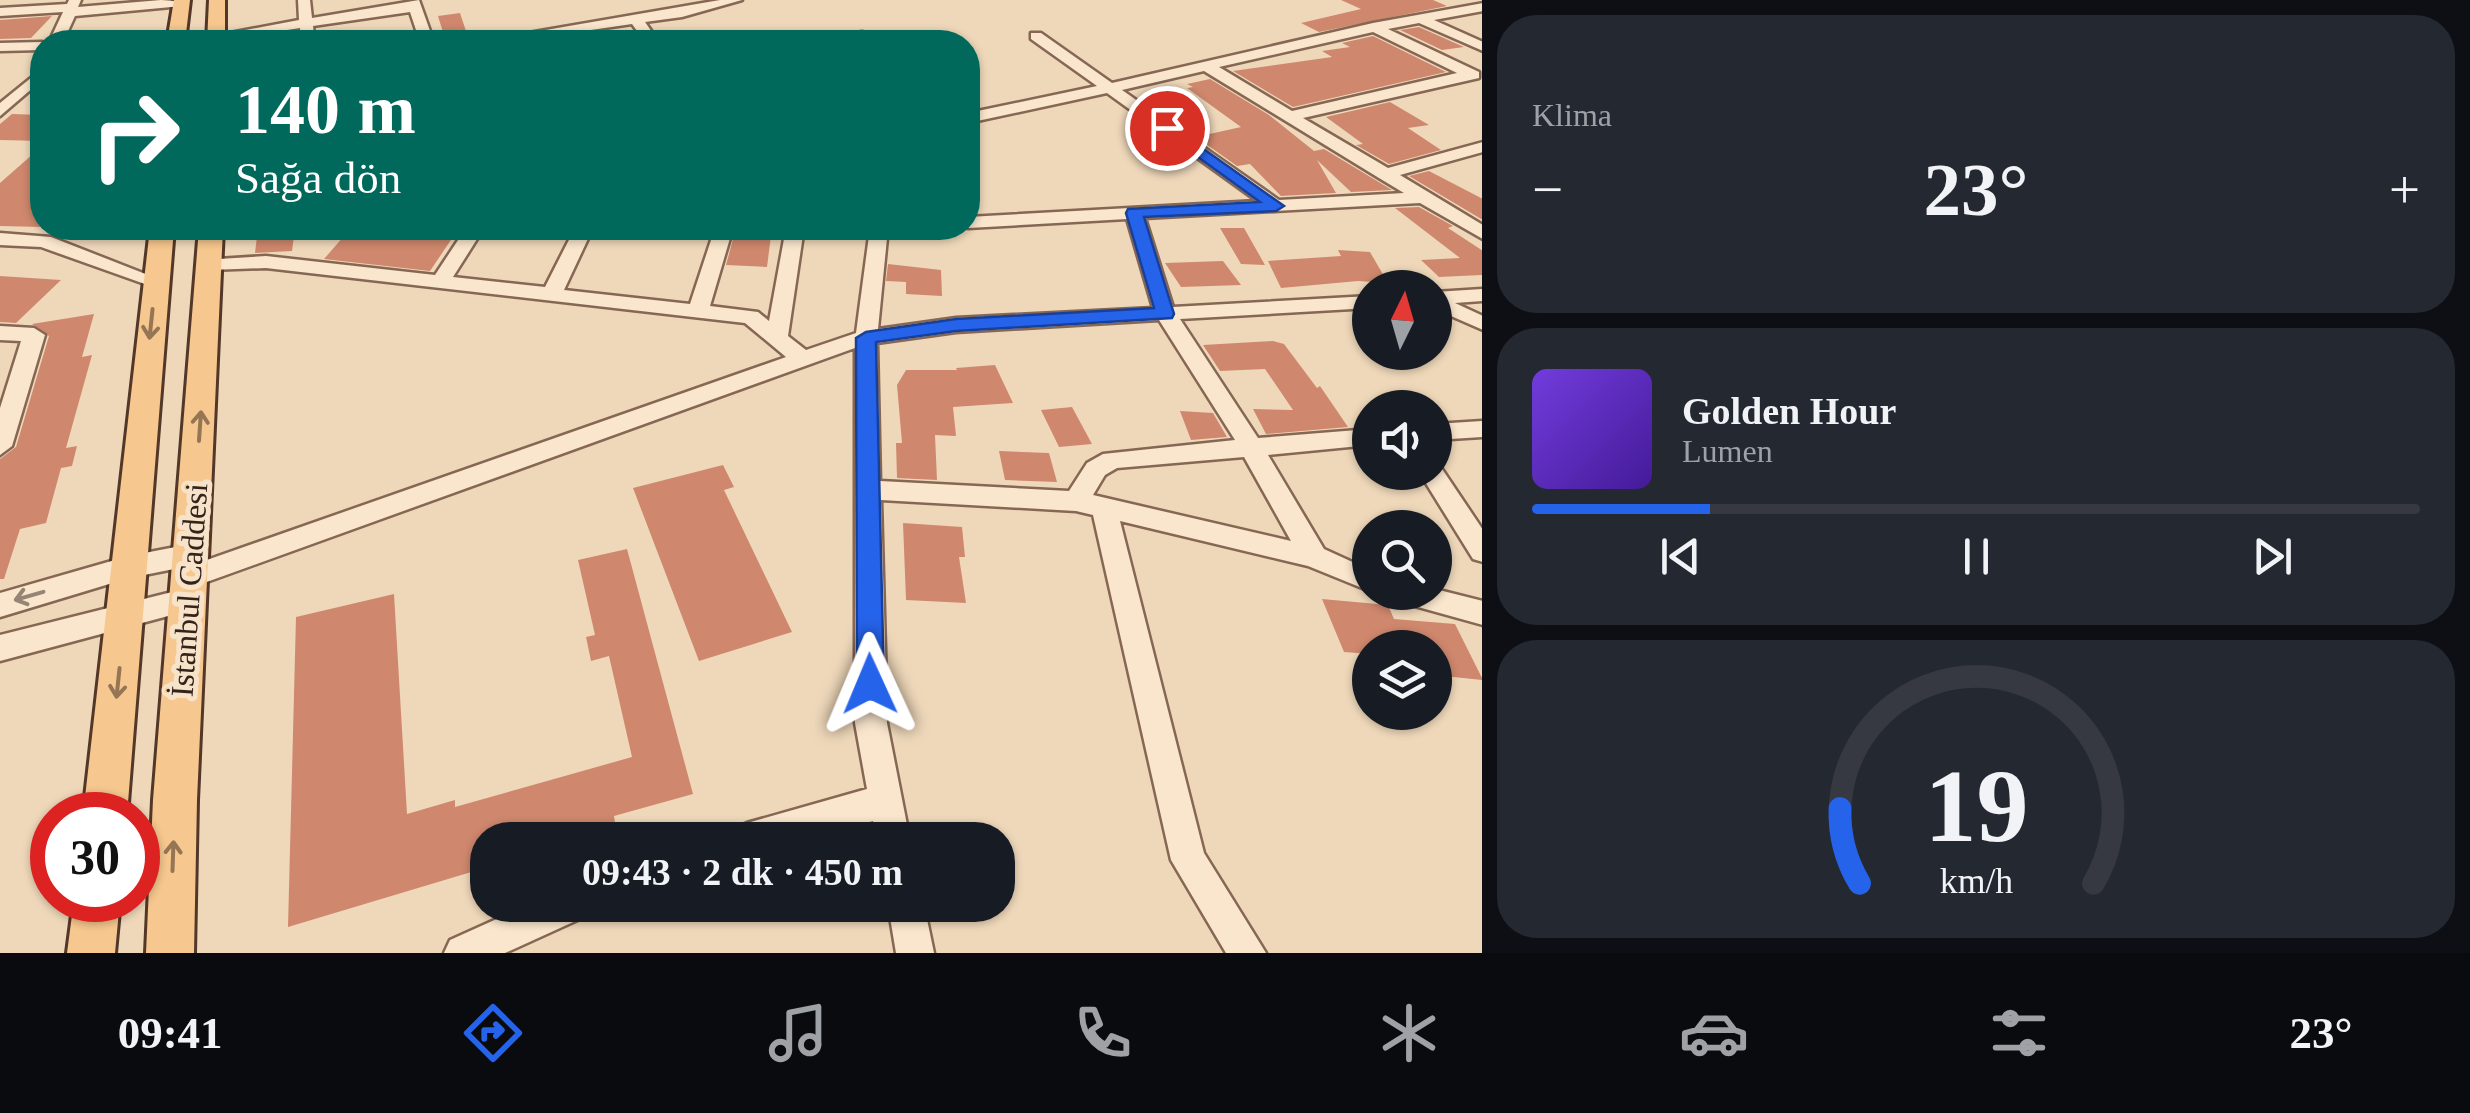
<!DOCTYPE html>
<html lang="tr">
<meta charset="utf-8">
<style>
:root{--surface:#171b24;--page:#242831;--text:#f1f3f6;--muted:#9ea1a6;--line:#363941;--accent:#2563eb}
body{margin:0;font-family:"Times New Roman",serif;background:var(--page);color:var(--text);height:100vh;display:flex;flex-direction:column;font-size:38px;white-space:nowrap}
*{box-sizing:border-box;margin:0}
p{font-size:32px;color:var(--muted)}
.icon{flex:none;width:55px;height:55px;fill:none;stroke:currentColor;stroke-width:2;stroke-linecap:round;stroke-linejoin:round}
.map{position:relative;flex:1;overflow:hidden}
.side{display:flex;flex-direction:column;gap:15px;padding:15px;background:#0d0f14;width:988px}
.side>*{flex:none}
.banner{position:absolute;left:30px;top:30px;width:950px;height:210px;border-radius:40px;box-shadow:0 2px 8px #0004;background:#00695c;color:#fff;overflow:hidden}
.needle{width:65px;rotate:5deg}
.tools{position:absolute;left:1352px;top:270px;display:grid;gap:20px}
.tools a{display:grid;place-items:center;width:100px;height:100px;border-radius:50%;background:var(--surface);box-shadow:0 2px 8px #0004;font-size:50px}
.speed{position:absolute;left:30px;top:792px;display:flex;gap:20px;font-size:50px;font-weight:700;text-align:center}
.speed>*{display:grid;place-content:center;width:130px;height:130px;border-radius:50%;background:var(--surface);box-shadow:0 2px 8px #0004;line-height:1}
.speed .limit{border:15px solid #d22;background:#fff;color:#111}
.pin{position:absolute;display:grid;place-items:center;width:85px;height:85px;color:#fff;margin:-42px;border:5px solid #fff;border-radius:50%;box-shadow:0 2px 10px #0007}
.me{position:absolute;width:110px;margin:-55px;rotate:359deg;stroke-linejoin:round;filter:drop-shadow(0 0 8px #0008)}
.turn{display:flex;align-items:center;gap:35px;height:210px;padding:0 40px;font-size:45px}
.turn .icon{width:130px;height:130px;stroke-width:2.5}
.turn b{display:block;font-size:70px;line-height:85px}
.big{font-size:75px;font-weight:700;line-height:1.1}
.side .tile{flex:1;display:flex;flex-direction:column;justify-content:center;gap:15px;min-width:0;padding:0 35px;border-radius:40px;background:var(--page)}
.side .dial{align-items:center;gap:0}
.dial svg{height:260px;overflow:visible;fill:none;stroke:var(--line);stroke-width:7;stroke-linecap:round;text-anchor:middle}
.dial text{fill:var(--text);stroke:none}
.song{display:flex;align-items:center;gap:30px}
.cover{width:120px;height:120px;border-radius:15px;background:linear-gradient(135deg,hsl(260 70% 55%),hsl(260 70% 35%))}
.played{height:10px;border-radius:5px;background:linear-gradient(90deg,var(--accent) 20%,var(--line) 20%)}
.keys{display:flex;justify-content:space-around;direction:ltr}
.heat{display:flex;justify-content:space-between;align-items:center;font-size:55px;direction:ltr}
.trip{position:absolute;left:470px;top:822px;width:545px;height:100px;border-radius:40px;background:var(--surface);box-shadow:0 2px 8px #0004;font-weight:700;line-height:100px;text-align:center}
.menu{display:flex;height:160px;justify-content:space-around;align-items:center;background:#090b0e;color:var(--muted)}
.menu .icon{width:70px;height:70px}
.menu .on{color:var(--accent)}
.menu b{font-size:45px;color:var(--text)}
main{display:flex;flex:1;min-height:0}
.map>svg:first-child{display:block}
</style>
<main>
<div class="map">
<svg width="1483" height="953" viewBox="0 0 1483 953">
<rect width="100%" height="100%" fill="#efd8ba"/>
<path fill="#cf886d" d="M1341 0H1433L1447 6 1319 32 1301 23 1361 9Z
M460 13 469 40 446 42 438 16Z
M52 16 31 38 0 39V20Z
M1419 27 1464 47 1442 50 1400 30Z
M1373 36 1446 72 1293 107 1233 71 1332 57 1322 51 1350 47 1342 43Z
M1210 79 1269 115 1314 151 1324 149 1392 190 1351 192 1317 160 1336 193 1281 196 1250 164 1237 166 1196 137 1241 127 1187 88 1193 87 1187 84Z
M1390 102 1429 125 1408 128 1441 150 1389 164 1356 145 1363 144 1326 117Z
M12 114 42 115V141L0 140V124Z
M42 146V227L0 226V183Z
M1429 171 1483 199V220L1409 176Z
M1419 207 1453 226 1448 228 1483 251V275L1439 277 1421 260 1460 258 1395 208Z
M258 228H295L292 251 255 253Z
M351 228H459L430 271 324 259Z
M736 228H772L767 267 726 265Z
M1220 228H1244L1265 265 1241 264Z
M1338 250 1370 252 1388 283 1358 281 1281 288 1268 261 1341 256Z
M1223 261 1241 285 1181 287 1165 263Z
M888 264 941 270 942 296 906 294V282L886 281Z
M0 276 61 280 16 323 0 322Z
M94 314 82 357 92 355 66 448 77 446 72 466 61 468 46 523 20 529 4 579H0V459L16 447 49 336 32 324Z
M1273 341 1284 344 1317 388 1320 386 1348 427 1266 434 1253 409 1293 410 1265 369 1220 371 1203 345Z
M995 365 1013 403 953 407 956 436 935 435 937 480 897 478 896 443H902L897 385 906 370H957L956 368Z
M1072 407 1092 444 1059 447 1041 410Z
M1180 411 1213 413 1227 437 1191 440Z
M999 451 1049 453 1057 482 1005 480Z
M723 465 734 487 724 490 792 632 699 661 633 488Z
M903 523 962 527 965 557H959L966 603 906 600Z
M627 549 693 794 614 816 616 829 579 840H488V867L288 927 296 617 394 594 407 814 455 800V807L632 757 609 656 591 661 586 637 595 635 578 560Z
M1322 599 1388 605 1394 619 1455 624 1483 680 1444 676 1435 648H1370V654L1344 652Z"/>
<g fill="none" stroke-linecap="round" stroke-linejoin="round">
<g stroke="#866754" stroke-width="5">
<path id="minor" d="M69 0H81L78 7 161 0 188 2 182 6 75 16 63 42H49L63 12 0 16V8L67 4Z
M298 0H310L312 18 419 0 434 42H420L410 12 313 26 315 42H301L300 28 216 41 209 37 299 20Z
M720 0H742L682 17 645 22 659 42H645L632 24 508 42H476Z
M1483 3V11L1434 20 1483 42V51L1419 23 1388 29 1479 72V78L1303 118 1388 168 1483 142V152L1400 175 1483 225V239L1420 203 1145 218 1173 307 1370 296V308L1180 319 1258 438 1370 429V445L1268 455 1324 549 1370 570 1372 592 1308 566 1120 521 1204 853 1266 953H1226L1171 860 1093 515 1076 511 881 500 887 723 910 840H876L873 821 802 840H730L735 828 747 823 867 789 855 723V348L190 588 180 585 176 577 180 569 189 566 129 578 0 617V593L129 556 191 544 201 547 205 555 201 562 786 357 745 323 266 268 209 270 202 268V260L266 256 435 275 466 228H484L453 277 545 287 575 228H593L564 290 690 304 715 228H733L710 306 758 312 769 321 786 228H804L788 336 806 350 856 333 870 228H888L878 329 956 318 1153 308 1127 219 968 228V217L1257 201 1107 93 968 123V113L1097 86 1031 39V33H1041L1112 83 1373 23ZM1373 32 1457 73 1292 111 1219 67ZM1204 71 1379 178 1404 193 1279 200 1122 90ZM1159 320 1235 440 1103 454 1087 463 1069 491 880 481 877 343 956 332ZM1244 457 1291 541 1093 495 1105 475 1117 468Z
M862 32 867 33V39L803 42Z
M42 42V50L0 51V43Z
M42 69V80L0 116V103Z
M0 233 51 237 166 282 156 288 41 247 0 245Z
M1483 289V301L1455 303 1483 316V330L1435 309V292Z
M0 326 34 328 45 335 12 446 0 455V408L21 341 0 340Z
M1483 421V437L1435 440V424Z
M1435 464 1440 466 1483 530V562L1473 559 1419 472H1435Z
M188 588 198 592 202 600 198 608 0 661V635Z
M1435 589 1483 601V625L1393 600 1389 592H1435Z
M528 905H587L582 918 505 953H444L450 940Z
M888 905H924L934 953H896Z"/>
</g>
<g stroke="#533729" stroke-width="6">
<path id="major" d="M174 0H190L185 42H167Z
M209 0H225V42H207Z
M150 228H174L127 815H83Z
M199 228H223L197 800 194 953H146L153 800Z
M74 900H120L115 953H67Z"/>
</g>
<use href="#minor" fill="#fae6cd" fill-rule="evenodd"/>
<use href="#major" fill="#f6c78e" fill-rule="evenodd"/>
</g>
<defs><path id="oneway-shaft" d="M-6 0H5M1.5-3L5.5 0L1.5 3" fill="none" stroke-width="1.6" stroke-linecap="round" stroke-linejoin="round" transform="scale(2.5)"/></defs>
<g stroke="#957554">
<use href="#oneway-shaft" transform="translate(151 324) rotate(96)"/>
<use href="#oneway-shaft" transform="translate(200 426) rotate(-86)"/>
<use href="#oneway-shaft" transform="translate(118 683) rotate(96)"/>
<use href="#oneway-shaft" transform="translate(173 856) rotate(-88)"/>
</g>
<use stroke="#978474" href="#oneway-shaft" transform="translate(29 596) rotate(164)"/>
<path fill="#2563eb" stroke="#184099" stroke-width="2.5" d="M1167 123 1284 206 1276 211 1144 217 1174 314 1172 318 956 331 876 342 884 684 880 693 870 696 861 693 857 684 856 338 866 332 956 319 1154 308 1126 213 1128 209 1260 202 1162 131V125Z"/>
<g text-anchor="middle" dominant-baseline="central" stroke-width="10" stroke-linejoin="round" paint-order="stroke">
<g font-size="32" fill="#34231a" stroke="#f7e3c9">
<text transform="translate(189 590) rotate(-86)">İstanbul Caddesi</text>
</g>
</g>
</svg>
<div class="tools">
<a><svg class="needle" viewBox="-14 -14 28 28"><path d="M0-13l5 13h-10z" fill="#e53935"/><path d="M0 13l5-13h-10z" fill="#9ea1a6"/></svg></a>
<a><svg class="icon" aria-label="sound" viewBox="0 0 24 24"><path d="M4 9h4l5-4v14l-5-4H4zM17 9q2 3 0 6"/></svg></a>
<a><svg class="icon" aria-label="search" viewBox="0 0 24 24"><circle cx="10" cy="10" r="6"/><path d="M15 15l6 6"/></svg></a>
<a><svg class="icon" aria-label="layers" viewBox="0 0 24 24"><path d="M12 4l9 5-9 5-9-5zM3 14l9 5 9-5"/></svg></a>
</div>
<div class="speed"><div class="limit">30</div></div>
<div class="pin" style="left:1167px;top:128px;background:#d93025"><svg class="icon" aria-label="arrive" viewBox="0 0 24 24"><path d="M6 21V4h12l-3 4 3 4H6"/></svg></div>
<svg class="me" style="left:870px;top:684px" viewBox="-20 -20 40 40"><path d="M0-17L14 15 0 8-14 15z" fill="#2563eb" stroke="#fff" stroke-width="4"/></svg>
<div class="trip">09:43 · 2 dk · 450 m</div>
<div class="banner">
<div class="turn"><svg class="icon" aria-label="right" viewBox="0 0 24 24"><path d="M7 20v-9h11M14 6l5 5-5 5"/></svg><div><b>140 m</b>Sağa dön</div></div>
</div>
</div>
<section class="side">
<div class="tile"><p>Klima</p>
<div class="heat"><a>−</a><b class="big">23°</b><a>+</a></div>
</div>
<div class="tile">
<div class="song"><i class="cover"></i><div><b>Golden Hour</b><p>Lumen</p></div></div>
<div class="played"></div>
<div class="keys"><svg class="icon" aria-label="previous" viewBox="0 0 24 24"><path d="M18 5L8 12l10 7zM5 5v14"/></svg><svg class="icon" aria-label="pause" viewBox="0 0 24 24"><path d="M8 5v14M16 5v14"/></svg><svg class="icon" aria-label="next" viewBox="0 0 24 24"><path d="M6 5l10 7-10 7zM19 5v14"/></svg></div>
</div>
<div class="tile dial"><svg viewBox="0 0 100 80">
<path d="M14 69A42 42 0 1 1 86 69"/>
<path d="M14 69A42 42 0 0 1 8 46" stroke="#2563eb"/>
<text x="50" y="56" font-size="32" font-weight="700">19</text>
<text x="50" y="72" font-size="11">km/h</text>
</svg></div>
</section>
</main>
<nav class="menu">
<b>09:41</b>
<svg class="icon on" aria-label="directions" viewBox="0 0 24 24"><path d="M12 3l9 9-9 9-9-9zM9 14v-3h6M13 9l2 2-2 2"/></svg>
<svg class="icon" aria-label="music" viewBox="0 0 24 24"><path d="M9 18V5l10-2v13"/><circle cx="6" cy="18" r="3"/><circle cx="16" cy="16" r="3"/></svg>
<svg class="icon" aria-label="phone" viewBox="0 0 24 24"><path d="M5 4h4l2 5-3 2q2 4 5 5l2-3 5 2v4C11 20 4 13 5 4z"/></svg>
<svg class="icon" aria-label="climate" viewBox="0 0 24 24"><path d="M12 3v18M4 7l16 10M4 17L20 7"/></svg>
<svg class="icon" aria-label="car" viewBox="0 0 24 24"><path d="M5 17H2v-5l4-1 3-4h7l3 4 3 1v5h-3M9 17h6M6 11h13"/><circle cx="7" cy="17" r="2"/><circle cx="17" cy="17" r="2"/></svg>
<svg class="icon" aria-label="filters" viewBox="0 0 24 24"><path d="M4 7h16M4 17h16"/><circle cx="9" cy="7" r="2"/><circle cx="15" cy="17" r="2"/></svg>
<b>23°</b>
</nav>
